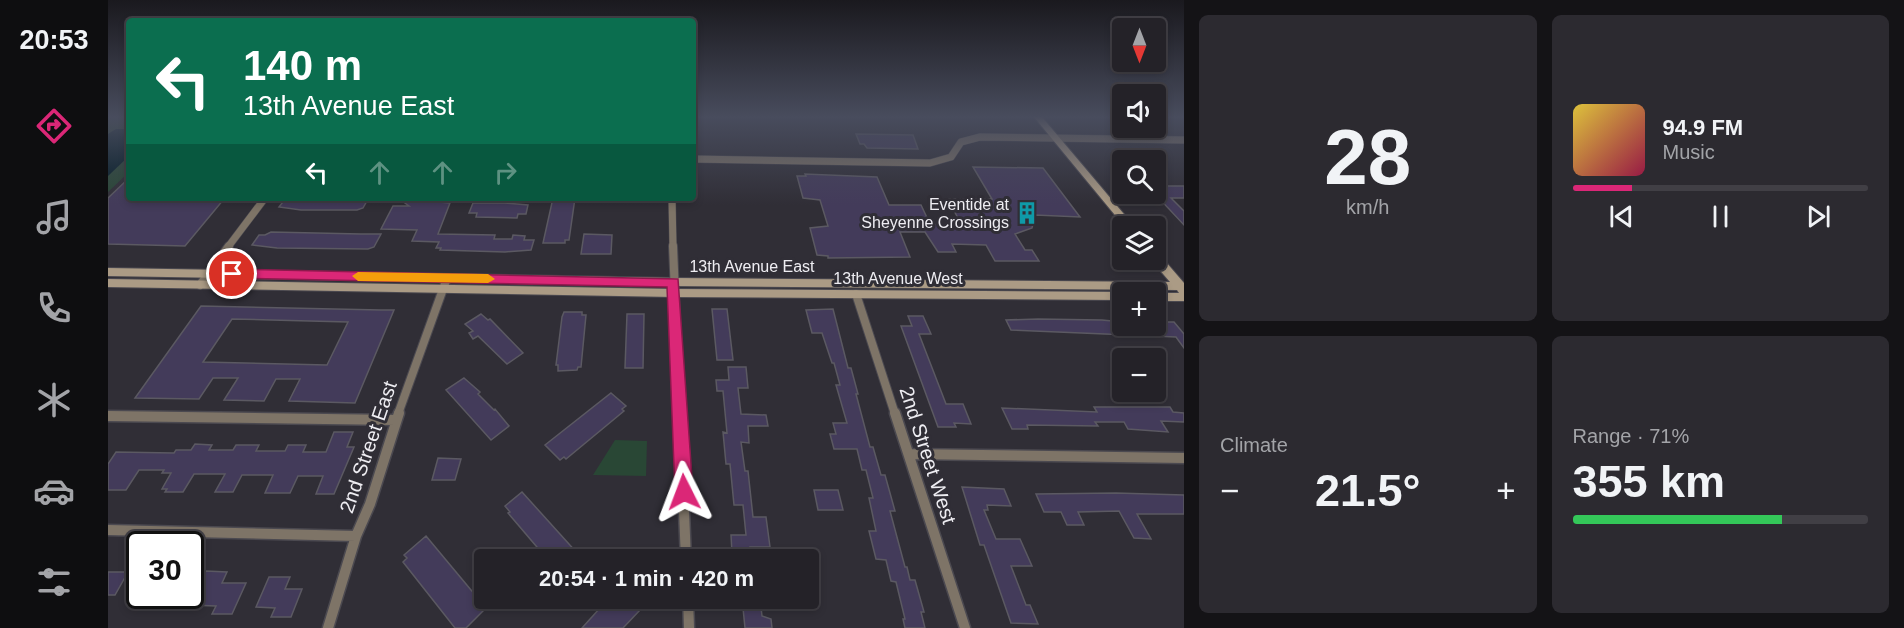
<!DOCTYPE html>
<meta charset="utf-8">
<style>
:root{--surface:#242228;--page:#2c2a30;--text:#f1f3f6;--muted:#a3a4a8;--line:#413f45;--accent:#db2777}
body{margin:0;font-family:Arial,sans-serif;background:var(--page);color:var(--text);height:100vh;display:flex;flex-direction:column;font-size:22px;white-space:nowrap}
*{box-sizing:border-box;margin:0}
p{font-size:20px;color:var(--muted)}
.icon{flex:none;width:33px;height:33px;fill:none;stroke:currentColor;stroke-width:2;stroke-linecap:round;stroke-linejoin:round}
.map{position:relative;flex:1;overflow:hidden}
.sheet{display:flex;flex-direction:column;gap:15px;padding:15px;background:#141316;width:720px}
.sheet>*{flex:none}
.hud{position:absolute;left:18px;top:18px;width:570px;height:183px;border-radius:6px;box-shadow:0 3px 9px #0003,0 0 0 2px var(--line);background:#0b6e4f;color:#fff;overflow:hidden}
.needle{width:39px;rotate:180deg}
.fabs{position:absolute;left:1004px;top:18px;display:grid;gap:12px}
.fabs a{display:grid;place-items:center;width:54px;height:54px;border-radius:6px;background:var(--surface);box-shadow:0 3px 9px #0003,0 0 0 2px var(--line);font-size:30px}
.speed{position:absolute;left:18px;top:531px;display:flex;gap:12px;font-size:30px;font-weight:700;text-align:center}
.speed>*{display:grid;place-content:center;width:78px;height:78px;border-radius:50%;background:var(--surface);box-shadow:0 3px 9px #0003,0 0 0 2px var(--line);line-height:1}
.speed .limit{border:3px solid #111;border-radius:9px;background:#fff;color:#111}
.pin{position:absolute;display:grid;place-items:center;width:51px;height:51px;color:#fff;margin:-26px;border:3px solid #fff;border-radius:50%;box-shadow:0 2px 6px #0007}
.me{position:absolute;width:66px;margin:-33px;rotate:357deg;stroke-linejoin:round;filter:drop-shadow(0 0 4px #0008)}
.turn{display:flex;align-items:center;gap:21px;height:126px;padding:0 18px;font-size:27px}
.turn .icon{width:78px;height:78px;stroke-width:2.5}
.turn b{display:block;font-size:42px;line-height:51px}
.lanes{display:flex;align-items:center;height:57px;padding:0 18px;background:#0003;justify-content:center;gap:30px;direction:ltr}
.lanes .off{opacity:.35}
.big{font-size:45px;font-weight:700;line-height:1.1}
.sheet .widget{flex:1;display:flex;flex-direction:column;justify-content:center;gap:9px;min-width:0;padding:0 21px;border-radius:9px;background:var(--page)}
.sheet .dial{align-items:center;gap:0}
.dial b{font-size:78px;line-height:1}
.song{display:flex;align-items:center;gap:18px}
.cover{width:72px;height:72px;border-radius:9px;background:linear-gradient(135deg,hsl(50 70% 55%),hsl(340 70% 35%))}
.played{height:6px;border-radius:3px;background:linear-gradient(90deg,var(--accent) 20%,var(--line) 20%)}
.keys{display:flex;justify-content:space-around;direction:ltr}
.heat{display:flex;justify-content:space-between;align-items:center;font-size:33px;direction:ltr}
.charge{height:9px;border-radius:4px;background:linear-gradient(90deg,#34c759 71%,var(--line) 0)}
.sheet .tiles{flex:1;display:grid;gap:15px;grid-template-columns:repeat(2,1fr)}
.trip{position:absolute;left:366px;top:549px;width:345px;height:60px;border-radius:6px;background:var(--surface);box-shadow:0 3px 9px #0003,0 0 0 2px var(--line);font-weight:700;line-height:60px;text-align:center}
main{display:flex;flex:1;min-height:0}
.menu{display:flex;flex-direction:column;width:108px;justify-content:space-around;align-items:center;background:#0e0e10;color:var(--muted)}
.menu .icon{width:42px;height:42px}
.menu .active{color:var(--accent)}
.menu b{font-size:27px;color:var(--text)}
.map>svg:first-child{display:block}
</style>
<main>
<nav class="menu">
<b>20:53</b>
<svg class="icon active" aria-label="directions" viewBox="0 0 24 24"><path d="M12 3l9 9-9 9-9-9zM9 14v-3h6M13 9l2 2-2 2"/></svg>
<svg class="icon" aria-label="music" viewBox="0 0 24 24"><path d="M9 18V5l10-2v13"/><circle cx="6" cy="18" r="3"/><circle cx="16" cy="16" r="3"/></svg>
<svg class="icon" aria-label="phone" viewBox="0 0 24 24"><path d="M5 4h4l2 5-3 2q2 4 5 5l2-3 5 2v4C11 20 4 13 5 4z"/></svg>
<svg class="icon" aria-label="climate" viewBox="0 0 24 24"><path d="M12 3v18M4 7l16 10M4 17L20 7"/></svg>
<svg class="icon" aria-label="car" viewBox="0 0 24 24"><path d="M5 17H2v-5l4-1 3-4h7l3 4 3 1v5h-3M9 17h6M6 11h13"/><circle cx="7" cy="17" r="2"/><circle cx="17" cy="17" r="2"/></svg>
<svg class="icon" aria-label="filters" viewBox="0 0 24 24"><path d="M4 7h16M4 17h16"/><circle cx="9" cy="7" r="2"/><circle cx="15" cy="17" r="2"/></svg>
</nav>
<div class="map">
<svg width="1076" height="628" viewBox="0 0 1076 628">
<rect width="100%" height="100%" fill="#302e36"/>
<path fill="#294735" d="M21 117V172L0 192V118Z
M507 440 539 441 538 476 485 475Z"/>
<path fill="#001a25" d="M8 129H21V156L0 176V134Z"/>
<path fill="#433b5a" stroke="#5b5962" stroke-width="1.5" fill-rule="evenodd" d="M748 134 805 135 810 149 759 148 756 144H752Z
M865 167 935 168 972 217 927 215 924 228 907 234 917 250H924L931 261H887L878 245 844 244 848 252H830L817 232H792L802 257 720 258V256L709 255 702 228 720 226 712 200 695 198 689 176H698L697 174 769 177 781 205H813L822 224 854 226 840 199H884Z
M21 178V198L116 199 77 246 0 244V198Z
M1047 186H1076V198H1063L1076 211V225L1047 194Z
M178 198H253L260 199 255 208 249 210H193L171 207Z
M290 198H341L331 202 342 203 330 234 387 235 386 239H404L405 235 417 236 416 240H426L423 250 397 252 332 250 333 248H328L331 242 304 241 309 230 273 229 285 206H301Z
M445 198H467L461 240H457V243H435Z
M365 203H397L420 205 418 214H410L409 218 368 217 369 213H361Z
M163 232 253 234H273L266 247 260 249 169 248 144 245 151 235H157Z
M476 234 504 235 503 254H473Z
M93 306 273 310H286L247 403 181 401 192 379H168L156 401 116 400 130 378H105L91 399 27 398ZM124 319 163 320 240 322 219 365 95 362Z
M604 309H619L625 360H609Z
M725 309 740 368H743L750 394H748L762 447H765L773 475H777L787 511H782L797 567H799L802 580H807L816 612H813L817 628H797L795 619H797L788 582 783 581 778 560 768 559 761 531H768L761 498H765L758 470H754L749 449H726L722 434H728L725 423H739L728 385H732L726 363H724L714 333H704L698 310Z
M456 312H474V315H478L473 367H470L469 370 450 371V365H448L454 317Z
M373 314 380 320 382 319 415 353 399 364 370 336 365 339 361 333 365 331 357 324Z
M519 314H536L535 368H517Z
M800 316H815L823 334H811L838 404H855L863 424 846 423 848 427H830L793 326H804Z
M930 319 994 320 1014 322V326H1047V322H1066L1076 334V348L1068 337 903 330 898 320Z
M620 367H638L640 388H630L633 414 658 415 660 426H640L641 443 633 442 637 471H640L645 517H658L662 547H642L643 553H624L623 535H638L635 505H626L622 464H618L615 432 619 433 615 391H609L608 380H621Z
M356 378 372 392 370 394 386 410 387 409 401 426 383 440 338 390Z
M503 393 518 406 514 409 516 411 458 459 456 457 452 460 437 445Z
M986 407H1062L1065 412 1076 413V422L1053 421 1060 432 1020 429 1016 422H987L990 426 919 425 920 429H904L894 408 989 412Z
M226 432H245L239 447H246L226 494H208L215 476H190L182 493H157L165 475H134L125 492H107L117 474H86L75 492H57L59 489H54L63 473H54L56 470H31L18 490H0V464L8 452 66 453 68 450H83L87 444 104 445 101 450H125L128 445H151L148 451H177L180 445H198L195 452H218Z
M330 458 353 459 347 480H324Z
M854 487 896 489 903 506 879 505 880 510H876L888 539H912L924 566H903L918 605H922L930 624 903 623 876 545H872Z
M706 490H730L735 510H710Z
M414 492 470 554 465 560H440L400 513 402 512 397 506Z
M1008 493 1076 495V514H1029L1043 539 1026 538 1011 511 970 512 976 525H959L953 512H936L928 494Z
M318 536 378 608 358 628H347L295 562 299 558 296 555Z
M98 571 119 572 114 583H138L124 614H104L108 606 81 605Z
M0 572H20L7 595H0Z
M161 577H182L177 589H194L183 617H163L167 608 148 607Z
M501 598H524L533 609 515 628H474Z
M634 598H652L654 616 663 619 664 628H637Z"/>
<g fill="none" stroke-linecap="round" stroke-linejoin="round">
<g stroke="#4b4950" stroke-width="8">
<path id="minor-far2" d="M585 159 822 163 843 157 853 142 872 137 1076 140
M564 198 565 247
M120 247 157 198"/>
</g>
<g stroke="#4b4950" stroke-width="10">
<path id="minor-far1" d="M565 246 572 414
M92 285 121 246
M748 294 787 414
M290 414 339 278"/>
</g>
<g stroke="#4b4950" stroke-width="13">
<path id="minor" d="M572 413 578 560
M787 413 857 628
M0 416 288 420
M801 454 1076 458
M0 530 248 536
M580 598 581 628
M220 628 248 536 262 504 291 413"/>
</g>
<g stroke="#4b4950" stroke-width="2">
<path id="secondary" d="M926 117H934L1026 226H1016Z
M1047 253 1051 254 1076 283V301H1047V293H1071L1069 290 566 286 0 276V268L566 278 1062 282 1043 260H1047Z
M0 279 566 289 1016 292H1014V300L566 297 0 287Z"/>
</g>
<use href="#minor-far2" stroke="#7e7467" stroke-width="7"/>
<use href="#minor-far1" stroke="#7e7467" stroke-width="8"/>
<use href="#minor" stroke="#7e7467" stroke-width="10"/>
<use href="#secondary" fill="#ab9b85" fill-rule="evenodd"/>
</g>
<linearGradient id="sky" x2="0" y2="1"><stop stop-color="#1a191e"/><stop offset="0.57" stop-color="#484c5d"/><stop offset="1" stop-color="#484c5d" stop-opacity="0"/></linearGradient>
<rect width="1076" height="205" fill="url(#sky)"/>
<path fill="#db2777" stroke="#8e194d" stroke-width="1.5" d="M124 269 570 279 585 492 582 498 576 500 570 498 567 492 559 287 124 278 118 274Z"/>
<path fill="#f59e0b" d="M250 272 380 274 387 279 380 283 250 281 244 276Z"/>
<defs>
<g id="building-bare" transform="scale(1.8)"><path d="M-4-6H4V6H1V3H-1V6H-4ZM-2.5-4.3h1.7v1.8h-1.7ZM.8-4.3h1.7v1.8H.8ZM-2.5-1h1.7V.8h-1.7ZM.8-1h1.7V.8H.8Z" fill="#0f9aa8" stroke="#302e36" stroke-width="2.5" paint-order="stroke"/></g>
</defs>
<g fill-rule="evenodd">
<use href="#building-bare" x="919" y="213"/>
</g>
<g text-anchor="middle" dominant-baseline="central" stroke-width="6" stroke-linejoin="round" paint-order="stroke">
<g font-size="16" fill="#eeedf2" stroke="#302e36" text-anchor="end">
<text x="901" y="204">Eventide at<tspan x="901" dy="18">Sheyenne Crossings</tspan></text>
</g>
<g font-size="16" fill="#eeedf2" stroke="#302e36">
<text x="644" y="266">13th Avenue East</text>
<text x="790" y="278">13th Avenue West</text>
</g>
<g font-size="20" fill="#eeedf2" stroke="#302e36">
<text transform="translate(260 447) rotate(-71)">2nd Street East</text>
<text transform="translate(820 455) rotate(72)">2nd Street West</text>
</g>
</g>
</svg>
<div class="fabs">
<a><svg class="needle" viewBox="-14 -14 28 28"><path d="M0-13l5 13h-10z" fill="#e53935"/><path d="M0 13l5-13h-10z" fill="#a3a4a8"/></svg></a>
<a><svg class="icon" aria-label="sound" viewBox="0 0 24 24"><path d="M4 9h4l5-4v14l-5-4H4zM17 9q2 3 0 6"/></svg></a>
<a><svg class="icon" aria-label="search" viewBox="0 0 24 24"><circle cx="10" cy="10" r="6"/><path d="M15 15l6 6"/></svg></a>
<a><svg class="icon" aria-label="layers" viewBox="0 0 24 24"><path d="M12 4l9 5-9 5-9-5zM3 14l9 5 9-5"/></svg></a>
<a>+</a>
<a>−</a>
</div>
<div class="speed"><div class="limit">30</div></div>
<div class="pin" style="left:124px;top:274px;background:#d93025"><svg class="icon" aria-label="arrive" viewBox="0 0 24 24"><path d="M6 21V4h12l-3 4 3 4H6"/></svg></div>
<svg class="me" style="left:576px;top:492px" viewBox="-20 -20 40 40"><path d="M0-17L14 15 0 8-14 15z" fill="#db2777" stroke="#fff" stroke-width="4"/></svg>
<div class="trip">20:54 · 1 min · 420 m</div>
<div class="hud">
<div class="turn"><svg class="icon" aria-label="left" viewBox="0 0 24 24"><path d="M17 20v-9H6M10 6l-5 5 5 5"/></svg><div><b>140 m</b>13th Avenue East</div></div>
<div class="lanes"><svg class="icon" aria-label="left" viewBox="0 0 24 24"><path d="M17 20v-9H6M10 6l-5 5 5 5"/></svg><svg class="icon off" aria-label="ahead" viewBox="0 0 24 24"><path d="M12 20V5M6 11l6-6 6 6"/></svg><svg class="icon off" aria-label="ahead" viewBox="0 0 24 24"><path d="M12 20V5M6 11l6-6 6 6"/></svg><svg class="icon off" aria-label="right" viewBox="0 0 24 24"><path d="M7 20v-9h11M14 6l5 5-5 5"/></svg></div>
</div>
</div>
<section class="sheet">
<div class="tiles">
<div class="widget dial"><b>28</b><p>km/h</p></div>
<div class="widget">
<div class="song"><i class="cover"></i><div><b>94.9 FM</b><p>Music</p></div></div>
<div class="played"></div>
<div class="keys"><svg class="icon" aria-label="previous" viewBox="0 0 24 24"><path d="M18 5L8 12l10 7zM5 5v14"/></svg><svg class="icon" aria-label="pause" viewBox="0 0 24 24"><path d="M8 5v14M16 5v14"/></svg><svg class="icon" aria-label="next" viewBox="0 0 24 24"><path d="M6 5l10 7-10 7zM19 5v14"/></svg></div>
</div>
<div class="widget"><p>Climate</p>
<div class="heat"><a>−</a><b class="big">21.5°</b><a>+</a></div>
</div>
<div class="widget"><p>Range · 71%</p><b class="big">355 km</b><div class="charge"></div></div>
</div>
</section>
</main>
